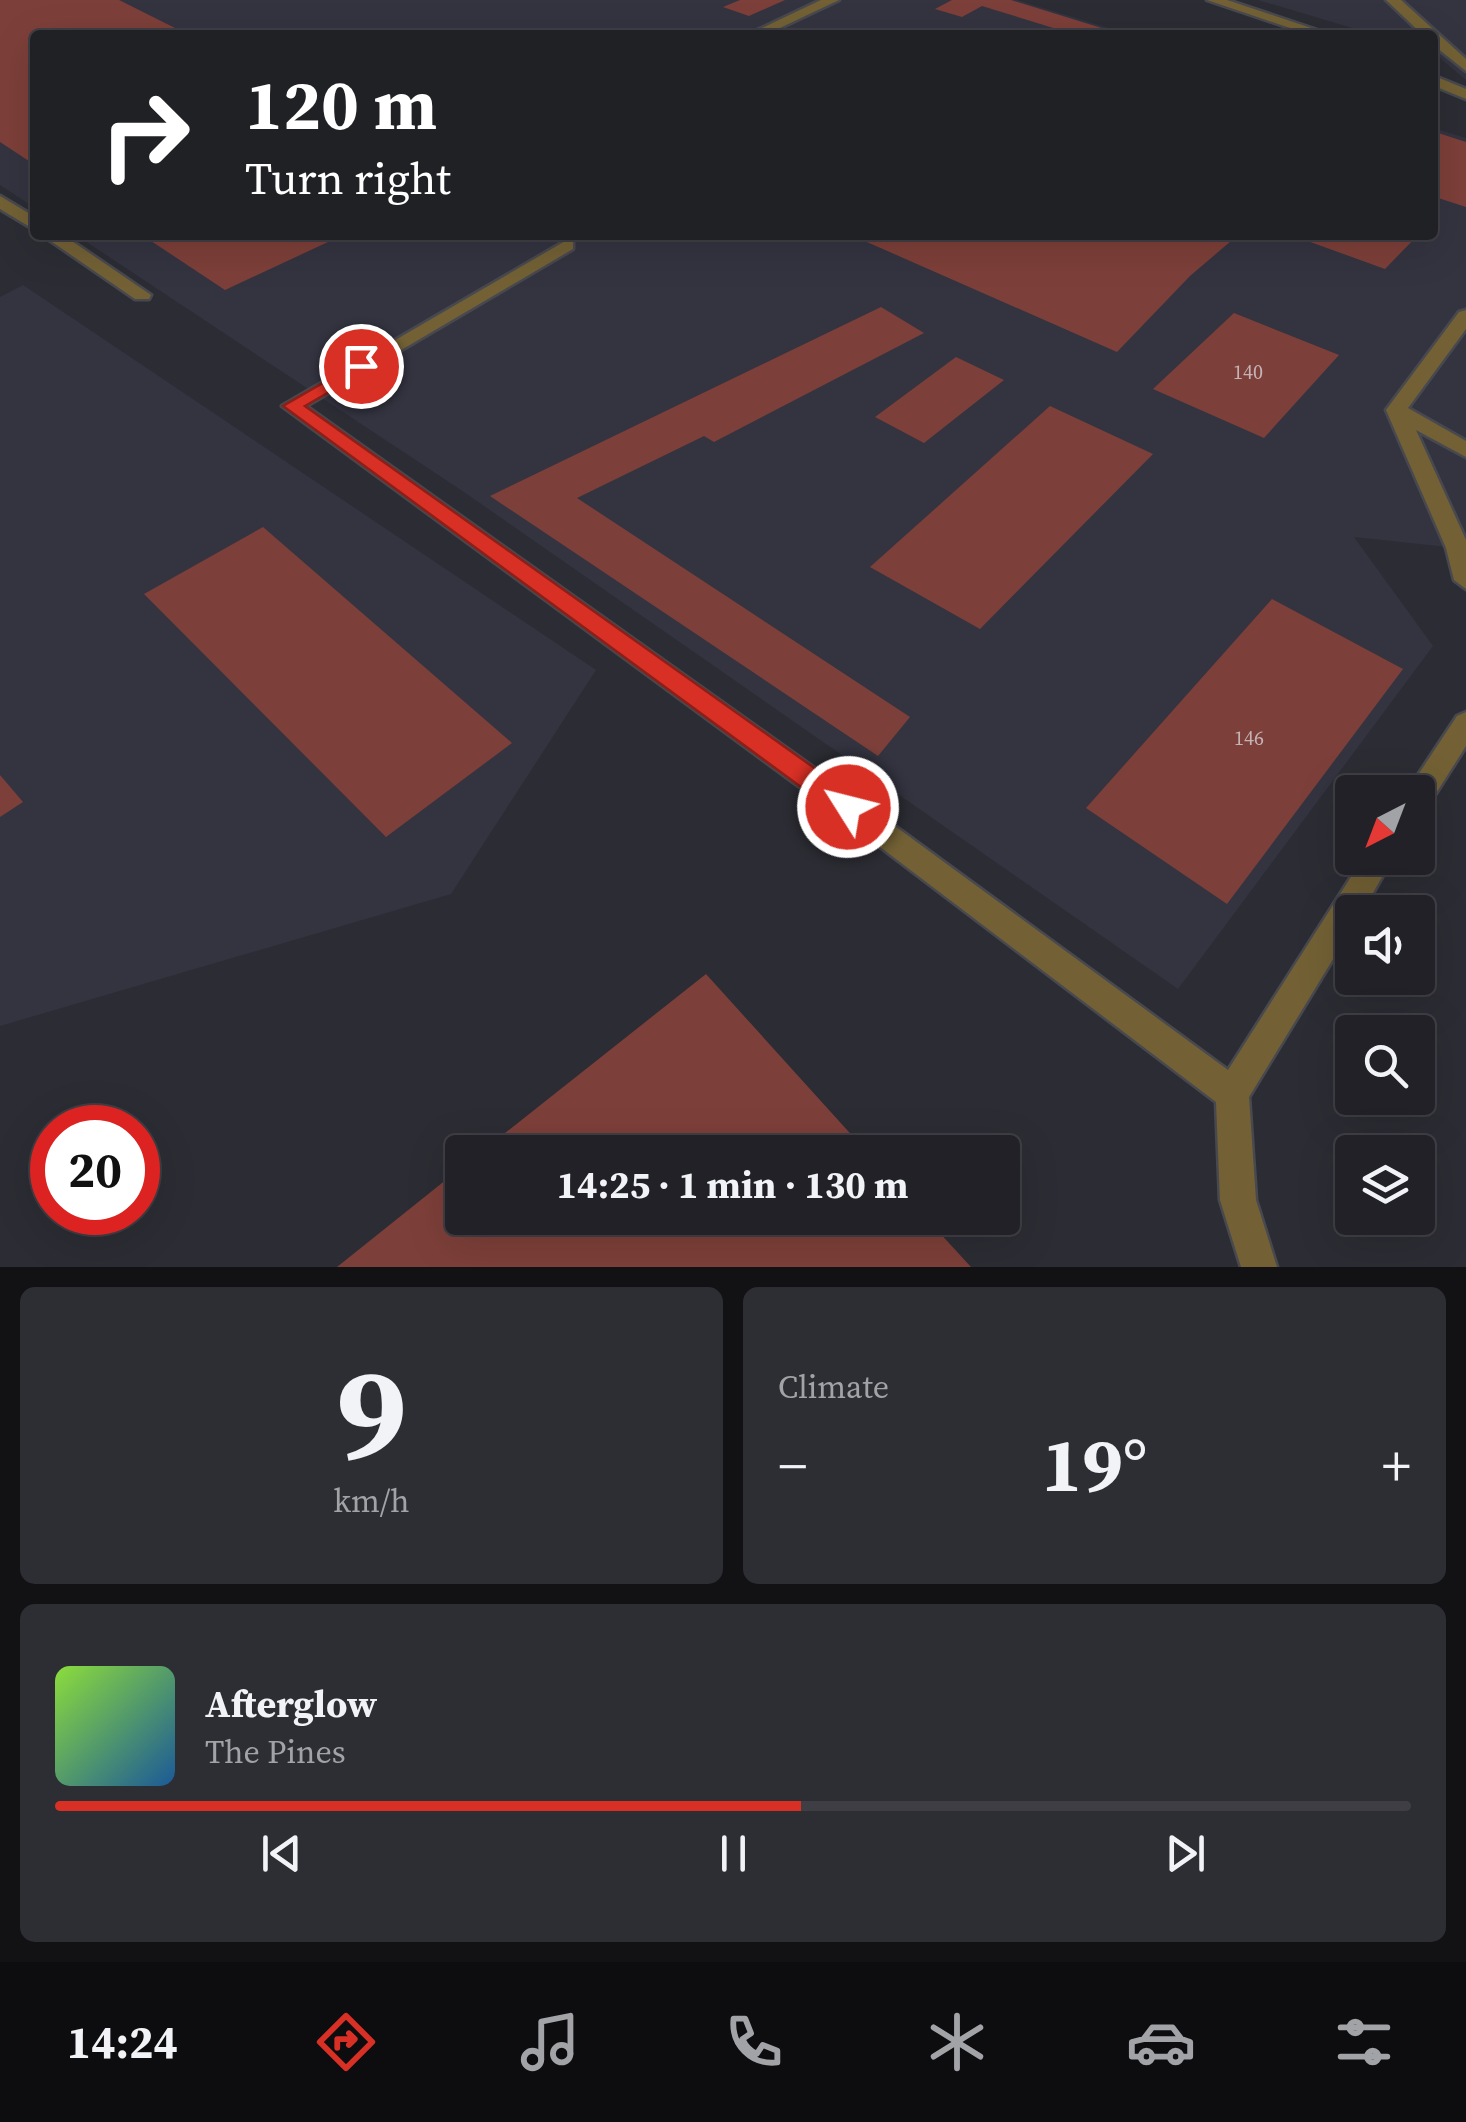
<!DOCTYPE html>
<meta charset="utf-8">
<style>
:root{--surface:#212127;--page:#2d2e33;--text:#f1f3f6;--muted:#a2a3a7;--line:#3e3e44;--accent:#d93025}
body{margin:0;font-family:"Source Serif 4",serif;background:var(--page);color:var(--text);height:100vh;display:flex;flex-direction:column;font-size:38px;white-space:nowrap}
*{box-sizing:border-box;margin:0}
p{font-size:32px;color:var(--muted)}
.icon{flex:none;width:55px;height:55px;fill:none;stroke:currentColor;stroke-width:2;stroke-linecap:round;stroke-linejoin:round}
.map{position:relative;height:1267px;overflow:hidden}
.details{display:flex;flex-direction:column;gap:20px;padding:20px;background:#121215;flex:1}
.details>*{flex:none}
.guide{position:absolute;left:30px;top:30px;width:1408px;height:210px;border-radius:10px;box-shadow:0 10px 40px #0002,0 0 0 2px var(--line);background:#202124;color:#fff;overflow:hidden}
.needle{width:65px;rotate:222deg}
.controls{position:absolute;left:1335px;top:775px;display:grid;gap:20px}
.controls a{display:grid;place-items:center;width:100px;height:100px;border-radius:10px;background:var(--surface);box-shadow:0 10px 40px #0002,0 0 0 2px var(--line);font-size:50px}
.speed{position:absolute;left:30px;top:1105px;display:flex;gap:20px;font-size:50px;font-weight:700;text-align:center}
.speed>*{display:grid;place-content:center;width:130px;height:130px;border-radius:50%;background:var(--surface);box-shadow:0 10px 40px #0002,0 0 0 2px var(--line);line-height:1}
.speed .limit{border:15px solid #d22;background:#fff;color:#111}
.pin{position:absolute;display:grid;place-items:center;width:85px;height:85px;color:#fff;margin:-42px;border:5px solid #fff;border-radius:50%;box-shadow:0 2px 10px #0007}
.me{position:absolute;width:110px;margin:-55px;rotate:306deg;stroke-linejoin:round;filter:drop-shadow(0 0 8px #0008)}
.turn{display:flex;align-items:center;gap:35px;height:210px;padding:0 50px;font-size:45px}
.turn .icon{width:130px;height:130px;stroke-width:2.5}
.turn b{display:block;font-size:70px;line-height:85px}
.big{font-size:75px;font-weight:700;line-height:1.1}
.details .widget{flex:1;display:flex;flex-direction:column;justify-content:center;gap:15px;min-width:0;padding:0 35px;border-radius:15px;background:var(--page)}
.details .dial{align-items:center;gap:0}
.dial b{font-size:130px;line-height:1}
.song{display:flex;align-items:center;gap:30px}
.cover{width:120px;height:120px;border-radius:15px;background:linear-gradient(135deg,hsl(90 70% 55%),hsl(210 70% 35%))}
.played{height:10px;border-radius:5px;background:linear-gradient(90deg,var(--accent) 55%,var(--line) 55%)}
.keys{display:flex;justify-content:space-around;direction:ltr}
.heat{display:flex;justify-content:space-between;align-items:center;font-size:55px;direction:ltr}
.details .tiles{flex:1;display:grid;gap:20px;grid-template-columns:1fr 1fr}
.widget:last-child{grid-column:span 2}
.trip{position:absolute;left:445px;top:1135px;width:575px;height:100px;border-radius:10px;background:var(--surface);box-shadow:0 10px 40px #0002,0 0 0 2px var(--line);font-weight:700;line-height:100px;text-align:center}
.tabs{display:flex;height:160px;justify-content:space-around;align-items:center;background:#0d0d10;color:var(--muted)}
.tabs .icon{width:70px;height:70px}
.tabs .selected{color:var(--accent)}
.tabs b{font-size:45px;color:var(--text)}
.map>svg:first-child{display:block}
</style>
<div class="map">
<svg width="1466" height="1267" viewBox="0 0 1466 1267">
<rect width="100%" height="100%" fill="#2c2c34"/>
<path fill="#343441" d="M0 0H1017L1131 35H35V208L0 185Z
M1258 0H1466V80L1433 52 1432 35H1376Z
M1433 128 1466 138V549L1354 537 1433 646 1178 989 464 492 76 235H1432Z
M23 285 596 670 451 894 0 1026V297Z"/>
<path fill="#7d3f39" d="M0 0H119L189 35H35V165L0 142Z
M740 0H785L749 16 723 7Z
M952 0H1011L1124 35H1076L982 6 962 17 935 9Z
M1432 131 1466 142V207L1432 196Z
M142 235H343L225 290Z
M851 235H1238L1190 276 1117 352Z
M1291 235H1418L1385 269Z
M881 307 924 333 714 442 704 436 577 498 910 717 878 756 490 496Z
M1234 313 1339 355 1264 438 1153 389Z
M956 357 1004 380 924 443 875 417Z
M1050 406 1153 454 980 629 870 567Z
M263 527 512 743 386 837 144 594Z
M1272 599 1403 669 1227 904 1086 808Z
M0 775 23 802 0 817Z
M706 974 867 1152H481Z
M462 1167V1218H926L971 1267H337Z"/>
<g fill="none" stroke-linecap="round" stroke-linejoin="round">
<g stroke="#48484f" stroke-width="5">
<path id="minor" d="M821 0H839L765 35H747Z
M1207 0H1227L1332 35H1311Z
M1386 0H1401L1466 59V71L1432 44V35H1423Z
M614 31H638L645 35H607Z
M1432 75 1466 89V99L1432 85Z
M0 196 35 217V230L0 209Z
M42 235H63L151 295 149 299H135Z
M567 240 573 241V249L306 406 858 799 1228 1070 1363 858H1393L1362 912H1352V928L1249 1097 1256 1200 1277 1267H1241L1220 1200 1216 1102 838 815 282 406Z
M1466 310V329L1408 408 1466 441V457L1416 430 1466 540V589L1454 580 1446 548 1386 410 1459 312Z
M1466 712V746L1428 806 1418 810V792H1407L1408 790 1457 716Z"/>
</g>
<use href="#minor" fill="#736135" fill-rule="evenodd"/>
</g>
<path fill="#d93025" stroke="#8d1f18" stroke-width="2.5" d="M361 361 367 362V370L305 406 858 799 861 807 858 815 848 818 839 815 283 406Z"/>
<g text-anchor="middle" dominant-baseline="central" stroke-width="10" stroke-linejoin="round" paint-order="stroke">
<g font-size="20" fill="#c4b4b6">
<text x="1248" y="372">140</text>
<text x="1249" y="738">146</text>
</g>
</g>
</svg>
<div class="controls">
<a><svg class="needle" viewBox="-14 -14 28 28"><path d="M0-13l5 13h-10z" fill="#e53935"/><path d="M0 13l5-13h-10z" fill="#a2a3a7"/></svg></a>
<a><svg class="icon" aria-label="sound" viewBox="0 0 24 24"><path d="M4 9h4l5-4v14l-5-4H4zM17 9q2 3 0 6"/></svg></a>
<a><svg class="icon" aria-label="search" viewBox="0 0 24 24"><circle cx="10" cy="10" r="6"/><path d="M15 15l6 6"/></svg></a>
<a><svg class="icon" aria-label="layers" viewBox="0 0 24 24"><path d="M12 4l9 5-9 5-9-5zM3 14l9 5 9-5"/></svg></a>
</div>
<div class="speed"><div class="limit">20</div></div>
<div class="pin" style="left:361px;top:366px;background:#d93025"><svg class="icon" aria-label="arrive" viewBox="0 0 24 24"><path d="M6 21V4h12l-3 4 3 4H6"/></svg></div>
<svg class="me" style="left:848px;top:807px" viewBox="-20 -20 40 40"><circle r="17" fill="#d93025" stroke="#fff" stroke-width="3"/><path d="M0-11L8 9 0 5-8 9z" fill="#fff"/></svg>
<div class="trip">14:25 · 1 min · 130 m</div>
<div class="guide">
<div class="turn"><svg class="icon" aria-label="right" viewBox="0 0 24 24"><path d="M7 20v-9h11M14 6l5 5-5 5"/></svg><div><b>120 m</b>Turn right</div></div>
</div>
</div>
<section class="details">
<div class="tiles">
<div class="widget dial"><b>9</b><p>km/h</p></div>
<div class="widget"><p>Climate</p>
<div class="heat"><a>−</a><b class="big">19°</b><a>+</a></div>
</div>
<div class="widget">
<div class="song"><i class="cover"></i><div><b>Afterglow</b><p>The Pines</p></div></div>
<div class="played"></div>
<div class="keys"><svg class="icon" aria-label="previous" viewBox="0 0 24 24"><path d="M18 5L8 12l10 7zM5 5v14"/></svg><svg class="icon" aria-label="pause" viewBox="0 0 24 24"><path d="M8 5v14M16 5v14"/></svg><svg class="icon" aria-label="next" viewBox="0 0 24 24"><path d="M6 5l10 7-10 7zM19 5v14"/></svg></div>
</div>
</div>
</section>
<nav class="tabs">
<b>14:24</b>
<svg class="icon selected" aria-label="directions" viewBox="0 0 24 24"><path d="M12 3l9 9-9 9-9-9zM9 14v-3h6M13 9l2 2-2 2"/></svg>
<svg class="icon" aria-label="music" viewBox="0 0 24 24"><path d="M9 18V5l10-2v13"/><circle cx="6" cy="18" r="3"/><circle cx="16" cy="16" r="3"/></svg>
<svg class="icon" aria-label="phone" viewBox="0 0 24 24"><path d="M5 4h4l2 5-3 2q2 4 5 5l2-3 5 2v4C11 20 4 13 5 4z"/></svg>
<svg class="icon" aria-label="climate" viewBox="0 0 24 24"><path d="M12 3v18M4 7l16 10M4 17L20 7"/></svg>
<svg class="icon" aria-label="car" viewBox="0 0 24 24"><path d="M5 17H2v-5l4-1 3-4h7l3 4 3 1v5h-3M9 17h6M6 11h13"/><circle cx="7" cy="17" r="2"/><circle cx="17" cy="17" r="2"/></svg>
<svg class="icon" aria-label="filters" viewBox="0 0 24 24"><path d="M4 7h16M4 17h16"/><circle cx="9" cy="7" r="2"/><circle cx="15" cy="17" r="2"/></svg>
</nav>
